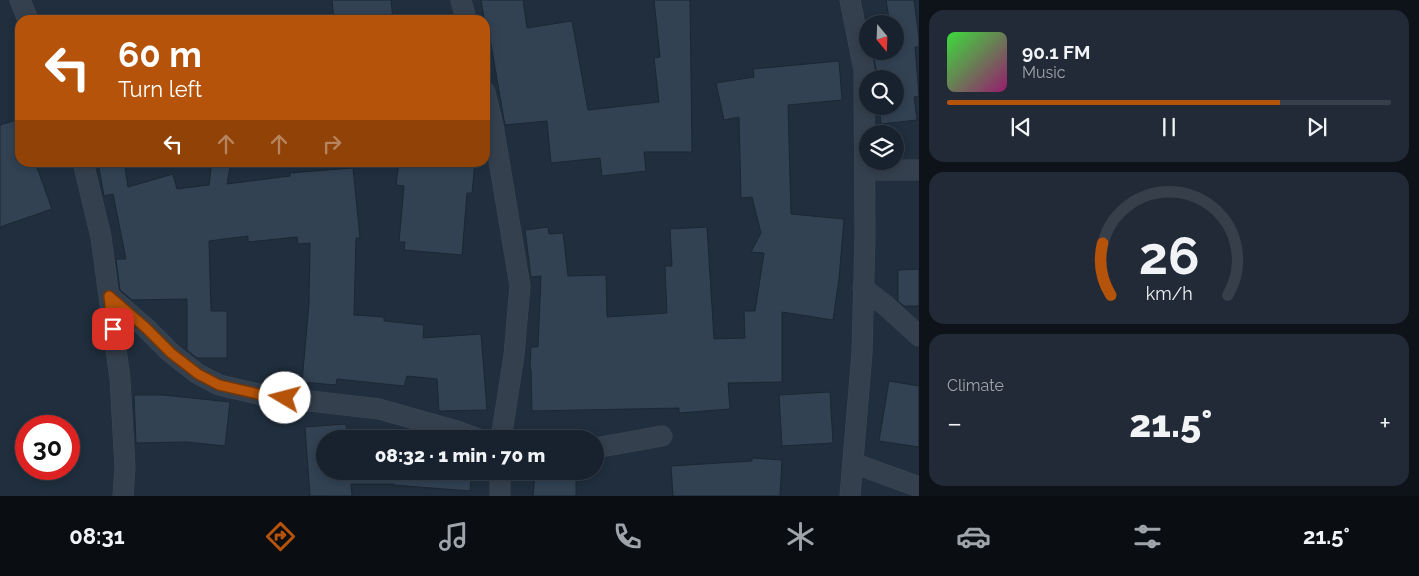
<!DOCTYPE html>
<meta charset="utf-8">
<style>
:root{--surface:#18222e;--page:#212a36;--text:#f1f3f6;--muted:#9fa4aa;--line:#363f4a;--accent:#b45309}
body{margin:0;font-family:Raleway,sans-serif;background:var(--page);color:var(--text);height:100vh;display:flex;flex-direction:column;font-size:19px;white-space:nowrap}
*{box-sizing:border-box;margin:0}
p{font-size:16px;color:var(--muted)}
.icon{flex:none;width:28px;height:28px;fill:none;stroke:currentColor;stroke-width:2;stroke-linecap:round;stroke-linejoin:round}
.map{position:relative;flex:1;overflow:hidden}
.panel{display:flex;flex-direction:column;gap:10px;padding:10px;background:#0d1319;width:500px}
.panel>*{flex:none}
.top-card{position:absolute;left:15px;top:15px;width:475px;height:152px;border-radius:15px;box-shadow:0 2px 8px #0003,0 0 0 1px var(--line);background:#b45309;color:#fff;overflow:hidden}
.needle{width:32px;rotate:161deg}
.buttons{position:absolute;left:859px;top:15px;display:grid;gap:10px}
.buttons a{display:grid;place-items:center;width:45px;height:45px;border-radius:50%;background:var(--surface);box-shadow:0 2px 8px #0003,0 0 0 1px var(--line);font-size:25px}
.speed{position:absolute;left:15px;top:415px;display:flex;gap:10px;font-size:25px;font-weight:700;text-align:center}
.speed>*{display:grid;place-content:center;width:65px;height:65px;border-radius:50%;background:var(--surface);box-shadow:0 2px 8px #0003,0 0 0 1px var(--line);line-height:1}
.speed .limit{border:8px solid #d22;background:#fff;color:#111}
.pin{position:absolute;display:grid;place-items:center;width:42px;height:42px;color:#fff;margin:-21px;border-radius:10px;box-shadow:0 2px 8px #0006}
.me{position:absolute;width:55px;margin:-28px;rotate:278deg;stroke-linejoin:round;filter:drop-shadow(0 0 4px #0008)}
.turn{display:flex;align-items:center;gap:18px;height:105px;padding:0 20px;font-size:22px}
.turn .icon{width:65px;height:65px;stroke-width:2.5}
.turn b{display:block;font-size:35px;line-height:42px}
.lanes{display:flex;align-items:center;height:48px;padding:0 20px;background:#0003;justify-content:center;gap:25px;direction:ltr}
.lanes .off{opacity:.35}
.big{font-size:38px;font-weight:800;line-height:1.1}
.panel .widget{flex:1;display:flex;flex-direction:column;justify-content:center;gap:8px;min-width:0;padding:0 18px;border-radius:15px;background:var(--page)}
.panel .dial{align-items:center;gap:0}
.dial svg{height:130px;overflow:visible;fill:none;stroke:var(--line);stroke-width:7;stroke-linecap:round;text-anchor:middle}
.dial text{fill:var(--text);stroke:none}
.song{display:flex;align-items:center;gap:15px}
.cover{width:60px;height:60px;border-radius:8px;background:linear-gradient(135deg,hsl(120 70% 55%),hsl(320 70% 35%))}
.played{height:5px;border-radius:2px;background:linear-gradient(90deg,var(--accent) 75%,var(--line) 75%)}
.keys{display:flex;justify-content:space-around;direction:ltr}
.heat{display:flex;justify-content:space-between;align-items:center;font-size:28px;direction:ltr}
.trip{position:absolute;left:316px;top:430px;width:288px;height:50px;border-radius:25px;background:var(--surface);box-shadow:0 2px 8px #0003,0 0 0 1px var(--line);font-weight:800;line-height:50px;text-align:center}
.tab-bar{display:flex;height:80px;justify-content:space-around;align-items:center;background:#0a0e12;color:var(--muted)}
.tab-bar .icon{width:35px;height:35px}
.tab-bar .on{color:var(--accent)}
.tab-bar b{font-size:22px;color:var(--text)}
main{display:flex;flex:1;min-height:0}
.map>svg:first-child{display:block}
</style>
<main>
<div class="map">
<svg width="919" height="496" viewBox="0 0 919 496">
<rect width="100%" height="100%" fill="#202e3d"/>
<path fill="#324253" stroke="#1c2733" d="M332 0H391L393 20H334Z
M481 0H523L527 28 572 21 588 110 659 102 654 58 660 57 654 0H690L692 152H644L646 171 602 176 600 158 551 163 547 121 505 125 490 39 488 40Z
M886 0H914L919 39V47H915L919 96 914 97 917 120 881 124 879 106H895V79H876V68L872 51H895V24H890Z
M839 61 842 100 788 105 791 214 844 219 839 279 833 320 782 312V382L728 383 730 409 679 413V408L532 411 531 369H530L531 347H538L541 276 531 277 525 230 548 227 549 234 563 233 568 276 606 275 607 317 667 313 665 266H672L670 229 707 227 714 339 745 338 744 311H755L764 253 751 252 761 233 752 197 741 198 739 117 724 120 716 83 754 77 753 69Z
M20 119V162H35L52 209 0 227V125Z
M98 162H124L128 187 173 174 177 189 209 185 212 162H231L227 184 290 176V173L353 168 360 238H356L354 315 384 317V321L424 325 423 338 481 334 487 410 439 411 437 379 407 376 404 386 337 379 336 385 302 382 309 304 310 243 298 244 297 237 248 242V236L209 241 211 311H227V358H197L187 350V299L132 300 120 290 116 259H126L113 194 104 196Z
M399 162H475L472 193H467L462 255 404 250 405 242H399L404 186 396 185Z
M919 269V306H904L898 301V270Z
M889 381 919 386V447L879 441Z
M830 392 833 443 782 446 779 395Z
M134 395H163L230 402 225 446 187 442 136 443Z
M346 424 347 438 408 439H325V471H472L470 491 394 485V484H351L352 496H310L305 427Z
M752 458 782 460 780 496H673L671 466 752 461Z
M535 474 576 476V496H533Z"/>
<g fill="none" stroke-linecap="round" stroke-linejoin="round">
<g stroke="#3e4955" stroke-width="21">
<path id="minor" d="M20 0 28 20
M461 0 466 20
M850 0 864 70 865 235 862 353 850 496
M485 92 493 125 520 286 514 355 501 439
M83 162 101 237 120 379 125 467 123 496
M865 170H919
M863 288 885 305 919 336
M109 296 146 328 171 353 198 374 219 385 267 396 379 409 457 431 479 439
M595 448 662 436
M853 463 919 487
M500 496V471"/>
</g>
<use href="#minor" stroke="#34404d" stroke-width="20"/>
</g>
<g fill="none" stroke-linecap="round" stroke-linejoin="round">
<g stroke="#753606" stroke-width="12">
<path id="route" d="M113 329 109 296 146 328 171 353 198 374 219 385 267 396 285 398"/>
</g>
<use href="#route" stroke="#b45309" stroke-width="9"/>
</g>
</svg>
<div class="buttons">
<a><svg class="needle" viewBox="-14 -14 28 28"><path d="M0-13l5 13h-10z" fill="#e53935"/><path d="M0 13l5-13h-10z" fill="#9fa4aa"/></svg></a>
<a><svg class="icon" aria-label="search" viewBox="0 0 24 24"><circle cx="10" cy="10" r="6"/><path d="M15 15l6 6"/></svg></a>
<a><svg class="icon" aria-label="layers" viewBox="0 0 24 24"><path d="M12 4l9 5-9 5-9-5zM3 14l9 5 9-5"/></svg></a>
</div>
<div class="speed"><div class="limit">30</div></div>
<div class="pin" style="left:113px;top:329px;background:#d93025"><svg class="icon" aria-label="arrive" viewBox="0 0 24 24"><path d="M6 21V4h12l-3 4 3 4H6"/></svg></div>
<svg class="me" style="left:285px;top:398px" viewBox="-20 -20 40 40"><circle r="19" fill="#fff"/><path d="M0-13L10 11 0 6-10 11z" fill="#b45309"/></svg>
<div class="trip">08:32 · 1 min · 70 m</div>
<div class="top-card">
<div class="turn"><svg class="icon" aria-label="left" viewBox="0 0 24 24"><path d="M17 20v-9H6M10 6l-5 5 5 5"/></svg><div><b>60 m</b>Turn left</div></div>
<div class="lanes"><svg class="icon" aria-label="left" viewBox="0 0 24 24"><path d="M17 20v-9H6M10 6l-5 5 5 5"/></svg><svg class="icon off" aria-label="ahead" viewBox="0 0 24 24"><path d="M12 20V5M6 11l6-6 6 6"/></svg><svg class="icon off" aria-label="ahead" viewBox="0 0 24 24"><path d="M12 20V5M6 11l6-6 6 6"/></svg><svg class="icon off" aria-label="right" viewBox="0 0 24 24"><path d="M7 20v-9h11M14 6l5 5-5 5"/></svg></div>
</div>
</div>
<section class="panel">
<div class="widget">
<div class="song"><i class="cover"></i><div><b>90.1 FM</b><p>Music</p></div></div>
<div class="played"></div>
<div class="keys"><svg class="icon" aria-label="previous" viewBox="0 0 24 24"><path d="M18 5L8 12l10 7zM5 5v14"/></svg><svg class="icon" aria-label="pause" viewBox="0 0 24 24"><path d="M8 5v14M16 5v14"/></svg><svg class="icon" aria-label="next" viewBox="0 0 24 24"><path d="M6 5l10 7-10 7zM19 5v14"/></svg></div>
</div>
<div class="widget dial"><svg viewBox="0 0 100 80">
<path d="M14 69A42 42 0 1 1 86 69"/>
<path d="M14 69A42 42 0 0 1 9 37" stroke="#b45309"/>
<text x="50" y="56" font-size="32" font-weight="700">26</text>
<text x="50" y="72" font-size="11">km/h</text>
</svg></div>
<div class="widget"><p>Climate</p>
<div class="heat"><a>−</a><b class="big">21.5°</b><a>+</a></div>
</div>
</section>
</main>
<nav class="tab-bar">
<b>08:31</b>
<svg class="icon on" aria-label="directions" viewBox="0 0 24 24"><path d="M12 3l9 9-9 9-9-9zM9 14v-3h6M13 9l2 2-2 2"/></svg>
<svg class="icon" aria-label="music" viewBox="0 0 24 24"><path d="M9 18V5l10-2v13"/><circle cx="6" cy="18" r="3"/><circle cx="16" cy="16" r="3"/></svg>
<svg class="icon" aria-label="phone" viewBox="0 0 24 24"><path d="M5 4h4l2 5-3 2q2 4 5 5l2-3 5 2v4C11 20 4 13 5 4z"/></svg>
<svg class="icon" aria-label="climate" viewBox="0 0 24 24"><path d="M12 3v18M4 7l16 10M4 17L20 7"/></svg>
<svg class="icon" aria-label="car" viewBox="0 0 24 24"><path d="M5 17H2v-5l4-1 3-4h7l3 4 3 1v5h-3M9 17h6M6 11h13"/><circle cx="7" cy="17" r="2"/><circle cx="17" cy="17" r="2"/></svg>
<svg class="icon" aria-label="filters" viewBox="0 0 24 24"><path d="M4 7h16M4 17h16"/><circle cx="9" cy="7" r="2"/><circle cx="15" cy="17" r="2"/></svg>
<b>21.5°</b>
</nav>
